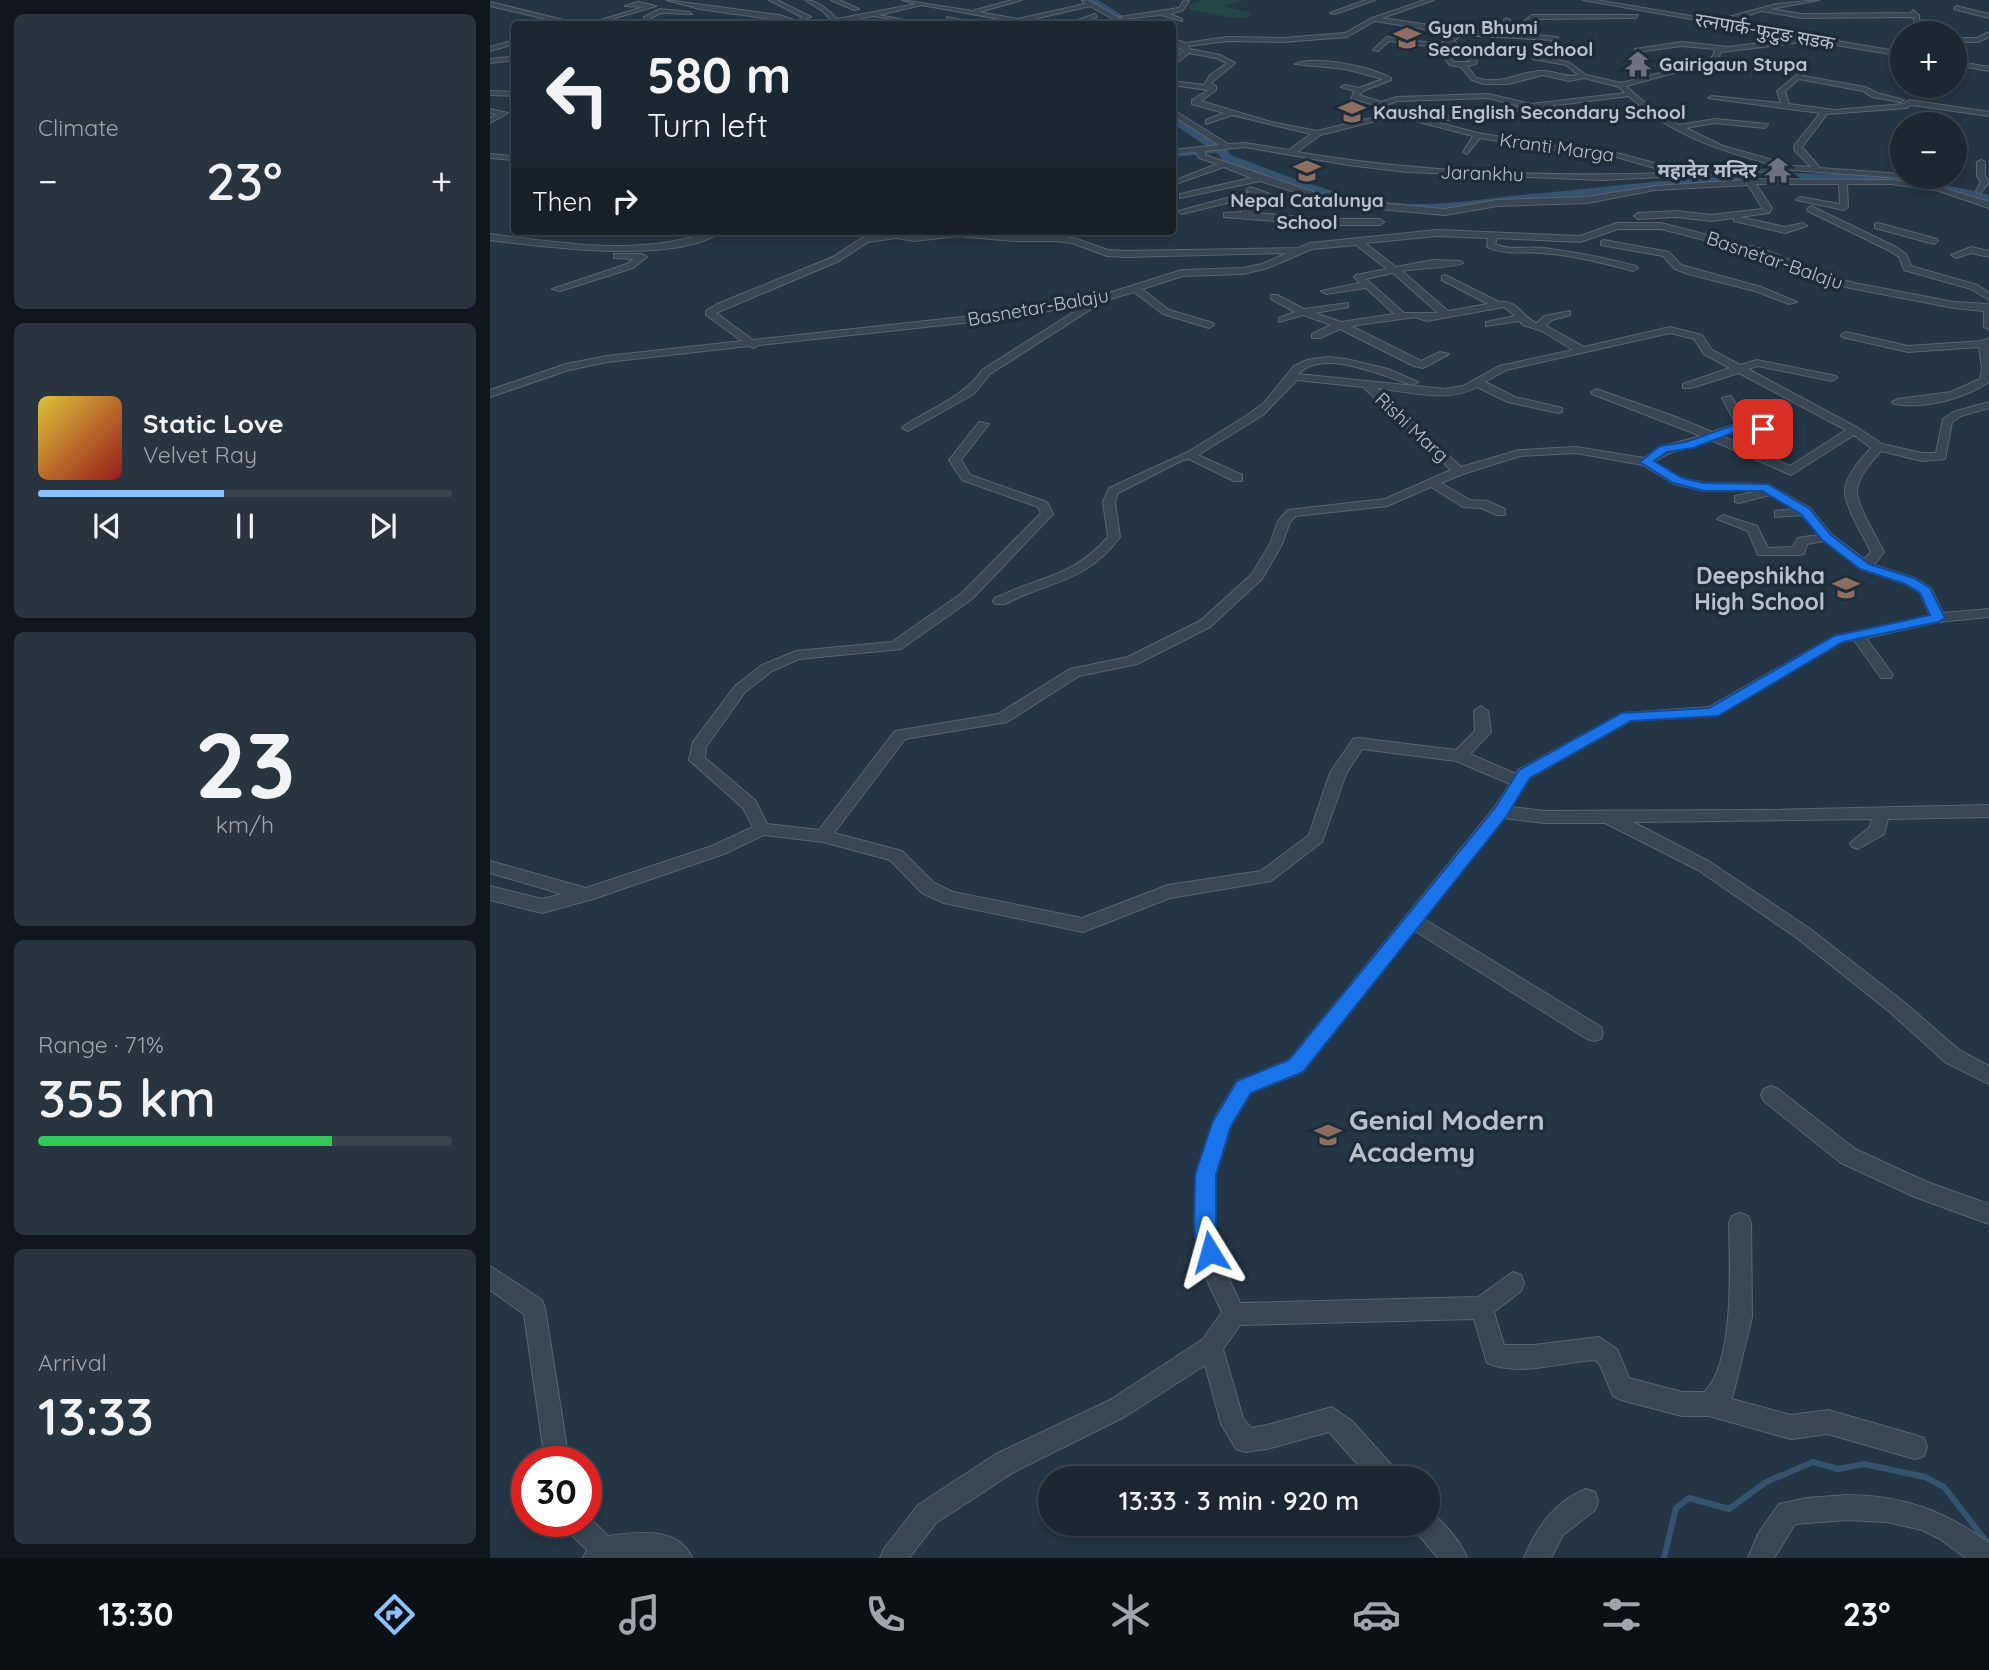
<!DOCTYPE html>
<meta charset="utf-8">
<style>
:root{--surface:#1b2834;--page:#283440;--text:#f1f3f6;--muted:#a0a6ac;--line:#39444f;--accent:#8ac1ff}
body{margin:0;font-family:Quicksand,"Noto Sans Devanagari",sans-serif;background:var(--page);color:var(--text);height:100vh;display:flex;flex-direction:column;font-size:26px;white-space:nowrap}
*{box-sizing:border-box;margin:0}
p{font-size:23px;color:var(--muted)}
.icon{flex:none;width:38px;height:38px;fill:none;stroke:currentColor;stroke-width:2;stroke-linecap:round;stroke-linejoin:round}
.map{position:relative;flex:1;overflow:hidden}
.side{display:flex;flex-direction:column;gap:14px;padding:14px;background:#0f161d;width:490px}
.side>*{flex:none}
.hud{position:absolute;left:21px;top:21px;width:665px;height:214px;border-radius:7px;box-shadow:0 4px 10px #0003,0 0 0 2px var(--line);background:#1b2834;color:var(--text);overflow:hidden}
.tools{position:absolute;left:1400px;top:21px;display:grid;gap:14px}
.tools a{display:grid;place-items:center;width:77px;height:77px;border-radius:50%;background:var(--surface);box-shadow:0 4px 10px #0003,0 0 0 2px var(--line);font-size:35px}
.speed{position:absolute;left:21px;top:1446px;display:flex;gap:14px;font-size:35px;font-weight:700;text-align:center}
.speed>*{display:grid;place-content:center;width:91px;height:91px;border-radius:50%;background:var(--surface);box-shadow:0 4px 10px #0003,0 0 0 2px var(--line);line-height:1}
.speed .limit{border:10px solid #d22;background:#fff;color:#111}
.pin{position:absolute;display:grid;place-items:center;width:60px;height:60px;color:#fff;margin:-30px;border-radius:14px;box-shadow:0 4px 10px #0006}
.me{position:absolute;width:77px;margin:-38px;rotate:352deg;stroke-linejoin:round;filter:drop-shadow(0 0 5px #0008)}
.turn{display:flex;align-items:center;gap:24px;height:147px;padding:0 21px;font-size:32px}
.turn .icon{width:91px;height:91px;stroke-width:2.5}
.turn b{display:block;font-size:49px;line-height:60px}
.then{display:flex;align-items:center;height:66px;padding:0 21px;background:#0003;gap:14px;font-size:26px}
.big{font-size:52px;font-weight:600;line-height:1.1}
.side .card{flex:1;display:flex;flex-direction:column;justify-content:center;gap:10px;min-width:0;padding:0 24px;border-radius:10px;background:var(--page)}
.side .dial{align-items:center;gap:0}
.dial b{font-size:91px;line-height:1}
.song{display:flex;align-items:center;gap:21px}
.cover{width:84px;height:84px;border-radius:10px;background:linear-gradient(135deg,hsl(50 70% 55%),hsl(0 70% 35%))}
.played{height:7px;border-radius:4px;background:linear-gradient(90deg,var(--accent) 45%,var(--line) 45%)}
.keys{display:flex;justify-content:space-around;direction:ltr}
.heat{display:flex;justify-content:space-between;align-items:center;font-size:38px;direction:ltr}
.charge{height:10px;border-radius:5px;background:linear-gradient(90deg,#34c759 71%,var(--line) 0)}
.trip{position:absolute;left:548px;top:1466px;width:402px;height:70px;border-radius:35px;background:var(--surface);box-shadow:0 4px 10px #0003,0 0 0 2px var(--line);font-weight:600;line-height:70px;text-align:center}
.dock{display:flex;height:112px;justify-content:space-around;align-items:center;background:#0b1015;color:var(--muted)}
.dock .icon{width:49px;height:49px}
.dock .selected{color:var(--accent)}
.dock b{font-size:32px;color:var(--text)}
main{display:flex;flex:1;min-height:0}
.map>svg:first-child{display:block}
</style>
<main>
<section class="side">
<div class="card"><p>Climate</p>
<div class="heat"><a>−</a><b class="big">23°</b><a>+</a></div>
</div>
<div class="card">
<div class="song"><i class="cover"></i><div><b>Static Love</b><p>Velvet Ray</p></div></div>
<div class="played"></div>
<div class="keys"><svg class="icon" aria-label="previous" viewBox="0 0 24 24"><path d="M18 5L8 12l10 7zM5 5v14"/></svg><svg class="icon" aria-label="pause" viewBox="0 0 24 24"><path d="M8 5v14M16 5v14"/></svg><svg class="icon" aria-label="next" viewBox="0 0 24 24"><path d="M6 5l10 7-10 7zM19 5v14"/></svg></div>
</div>
<div class="card dial"><b>23</b><p>km/h</p></div>
<div class="card"><p>Range · 71%</p><b class="big">355 km</b><div class="charge"></div></div>
<div class="card"><p>Arrival</p><b class="big">13:33</b></div>
</section>
<div class="map">
<svg width="1499" height="1558" viewBox="0 0 1499 1558">
<rect width="100%" height="100%" fill="#243545"/>
<path fill="#264546" d="M713 0H755L734 6 761 13 759 17C739 20 721 12 701 11L698 5Z"/>
<g fill="none" stroke-linecap="round" stroke-linejoin="round">
<path stroke="#36526e" stroke-width="2.5" d="M682 156 732 151
M0 240 38 244
M138 250 190 247 239 231"/>
<path stroke="#36526e" stroke-width="6" d="M1174 1558 1186 1508 1199 1498 1239 1509 1276 1482 1323 1462 1348 1469 1374 1464 1435 1477 1454 1487 1499 1545"/>
<path fill="#36526e" fill-rule="evenodd" d="M596 0H608L646 24H635Z
M682 41 694 48 682 61Z
M682 114 736 148 741 155C803 178 863 204 930 204 967 204 1004 197 1041 194 1192 180 1350 155 1499 195V203L1454 191 1394 184 1262 181 929 212 836 200 733 161 728 154 682 123Z"/>
<g stroke="#586472" stroke-width="2">
<path id="minor" d="M176 0 289 15 317 24 210 9Z
M279 0H287L321 17 309 20 312 17Z
M315 0C328 0 338 10 347 19L426 4 412 0 482 11 522 0H532L489 12 528 19 595 4 592 1 598 0 639 24H632L600 6 536 21 547 24H537L432 5 389 15 435 24 383 16 345 24 334 12Z
M341 0H349L369 9 364 10Z
M694 0 699 1 693 10 680 14 692 19V21L671 15 633 19 630 17 689 8Z
M876 0H885L845 14 840 13Z
M935 0H944L892 18 994 33 1015 26 1014 20 1017 18 1020 20V29L1006 33 1038 34 1030 24 1042 15H1148L1146 18 1044 19 1037 24 1045 35 1068 37 1062 58 1080 63 1096 75 1131 83 1217 61 1223 56 1225 49 1192 46 1147 52 1145 49 1192 42 1238 47 1309 38 1093 0H1106L1231 21V19L1286 4 1329 0 1281 9 1312 14 1421 13 1423 10 1429 15V20L1464 33H1456L1424 22V17L1312 18 1272 11 1234 22 1412 52V56L1322 41 1231 52 1228 58 1221 63 1136 86 1165 112 1189 125 1225 119 1278 124 1275 128 1225 123 1196 128 1233 146 1290 162 1287 166C1234 152 1180 135 1139 96L1029 110 1014 116 942 121 988 133 1077 148 1116 150 1190 170V173L1303 166 1321 167 1305 151 1304 146 1330 113 1218 98 1222 96 1291 103 1287 91 1314 69 1317 71 1313 76 1375 87 1387 93 1414 100 1410 102 1382 97 1373 91 1309 79 1295 91 1299 104 1345 110 1414 104 1419 100 1499 112V116L1421 105 1417 108 1337 114 1312 147 1330 168 1412 174V177H1416L1412 178 1303 170 1112 180 917 172 858 165 755 147 715 151V155L829 194 867 201 955 209 1007 200 1097 197 1165 186 1255 180 1253 177 1257 175 1263 179 1401 180 1447 186 1499 202V208L1446 190 1401 184H1357L1358 207 1354 210 1306 200 1310 197 1350 204 1349 184H1266L1282 208 1279 213 1250 217 1295 227 1313 223 1317 226 1295 233 1244 221V218L1221 221 1187 217 1148 219 1144 216 1148 213 1187 211 1221 215 1273 209 1258 185 1165 190 1097 203 1007 206 955 215 867 207 824 198 770 181 690 198V194L761 178 734 167 686 184V180L727 164 709 158 706 152 682 154V150L729 145 682 115V109L738 144 755 143 799 150 821 134 742 115 716 124V120L734 113 702 104V100L718 90 682 85V81L714 85 720 75 737 63 726 58 699 53 682 67V61L694 51 682 43V38L695 43 738 37 793 38 855 33 882 18ZM885 21 965 34 950 44 897 37 883 50 888 51 899 41 945 47 960 65 971 67 982 80 994 84H1018L1053 75 1079 81 1094 78 1129 87 1135 93 1041 104 998 94 907 97 891 102 869 95 873 91 901 80V78C881 67 826 55 805 64L855 69 893 79 869 88 855 85 851 87 865 91 861 98 888 106 897 113 901 111 896 105 908 101 998 98 1029 106 1013 112 939 117 935 119 906 112 827 131 781 122 711 101 726 90V86L721 83 745 63 730 55 700 49 698 46 738 41 793 42 857 37ZM971 35 1062 40 1055 57 1048 56 1044 51 1041 53 1043 59 1076 65 1088 75C1076 78 1067 72 1054 71 1031 70 1015 86 986 78L977 66 986 64 987 61 964 41ZM960 44 981 62H964L952 48ZM906 116 983 136 973 152 977 154 990 138 1077 152 1116 154 1182 173C1057 177 930 173 807 152L830 135Z
M0 2 86 23 87 24H78L0 6Z
M148 2 166 6 105 24H97L154 7 135 6Z
M1466 6 1499 14V18L1464 9Z
M170 9 199 12 202 14 171 13 161 18 166 24H160L154 17Z
M605 14 607 17 584 24H576Z
M457 17 481 22 466 24 469 22 457 19Z
M1499 32V37L1488 42H1465V38H1487Z
M24 40V44L0 51V47Z
M21 57 23 60 0 63V59Z
M1465 61 1499 67V71L1465 65Z
M0 91 24 92V96L0 95Z
M0 109 18 113 0 123V118L7 114 0 113Z
M0 154 24 156V160L0 158Z
M1491 160 1495 162V176L1499 182 1490 194 1486 191 1491 182 1487 176V162Z
M760 187 795 199 791 202 769 195 749 200 767 213 836 219H890L894 222 890 225H836L734 217V213L753 212 741 202 692 214 688 211 760 192 756 190Z
M1321 206 1406 247 1416 254 1421 266 1487 285 1499 293V300L1481 289 1414 270 1409 257 1400 251 1318 211 1317 209Z
M1127 223H1171L1276 250 1335 275 1364 283 1464 302 1499 304V330L1494 327V311L1464 308 1360 288 1329 279 1270 254 1171 229H1128L1090 242 1007 238 1005 244C1021 251 1037 246 1054 248 1085 252 1116 258 1146 266L1148 268 1143 271C1113 263 1082 255 1051 253 1030 251 1018 256 997 247L998 238 947 236 875 243 906 267 943 260 971 261 973 263C964 268 926 268 912 271L958 311 998 304 952 280V276L955 275 1009 302C1028 299 1032 318 1047 323L1054 316 1080 311V315L1062 320 1056 326 1094 347 1180 327 1212 335 1222 350 1250 365 1267 360 1346 376 1347 378 1342 381 1268 366 1258 369 1368 428 1392 444 1432 453H1446L1453 419 1463 412 1499 402V408L1471 416 1462 422 1455 459 1432 461 1391 451C1382 461 1369 475 1367 490 1366 505 1387 538 1394 552L1384 565 1425 578 1441 588 1453 613 1499 609V617L1448 622 1376 638 1403 675 1401 678H1391L1364 640 1353 642 1227 715 1141 721 1040 778 1021 807 1055 811 1278 810 1499 805V817L1398 819 1394 834 1368 849 1362 847 1360 843 1380 827 1382 819 1143 822 1220 862 1319 928 1415 1003 1469 1050 1499 1066V1084L1455 1062 1401 1013 1307 938 1208 870 1115 823H1055L1014 818 934 919 1111 1027 1113 1033 1111 1039 1104 1041 1097 1039 925 931 813 1072 761 1093 741 1126 726 1175V1230L736 1272 750 1303 988 1297 1023 1272 1031 1275 1034 1283 1031 1291 1004 1312 1014 1345H1044L1109 1337 1127 1349 1139 1378 1192 1392H1214C1245 1364 1240 1264 1239 1223L1242 1216 1250 1213 1258 1216 1261 1223 1262 1317 1242 1399 1301 1415 1338 1410 1425 1435 1434 1438 1437 1447 1434 1456 1425 1459 1338 1434 1301 1439 1219 1416H1192L1131 1400 1123 1396 1110 1365 1105 1360C1070 1362 1030 1377 997 1363L984 1319 750 1325 733 1349 753 1418 761 1428 777 1425 842 1407 862 1421 906 1470 909 1479H881L839 1432 777 1449 755 1452 746 1449 731 1424 715 1365 636 1416 524 1472 446 1523 419 1558H390L394 1549 428 1505 506 1454 620 1400 713 1339 732 1312 714 1274 704 1230 706 1175 725 1117 747 1081 799 1060 1004 808 1020 784 966 761 872 749 856 774 832 842 781 881 680 898 593 932 454 903 432 893 400 860 333 842 274 835 234 854 103 899 52 913 0 900V886L52 899 72 894 0 873V861L96 888 222 846 263 827 253 808 199 760 203 742 245 686 272 665 306 651 402 642 472 593 551 513 548 507 472 480 459 460 489 422 499 424 471 460 480 475 557 502 563 514 482 599 411 649 309 659 282 671 255 692 216 747 215 758 265 800 277 824 329 830 405 731 508 714 580 669 638 657 710 621 762 574 780 544 788 521 798 510 895 499 961 470 873 387 807 380 773 415 708 455 752 475V481H744L699 459 693 460 628 493 625 502 630 537C596 583 561 580 515 604H505L503 601 505 598C550 576 582 578 618 537L613 502 619 488 698 452 756 416 774 403 804 366 817 360 838 357 856 359 898 369 928 382 923 385C894 377 834 347 808 374L955 389 973 386 1009 366 1083 350 1052 331 1033 325 1029 321 996 326V322L1025 316 1014 307 937 321 925 317 861 326 931 361 950 352 959 354 933 368 924 366 850 329 830 338H822V334L841 325 813 315 789 322V318L805 312 781 299V295H787L814 309 858 303V307L825 313 851 322 904 314 876 288 836 294 831 291 870 283 864 277 866 275 897 269 866 245 822 249 778 268 753 274 693 276 652 289 679 310 723 323 724 325 719 328 673 314 644 292 607 303 606 306 500 374 484 394 418 431 412 428 414 426C440 409 475 396 492 370L595 305 509 319 269 345 264 348 259 346 117 362 79 370 0 397V390L76 364 117 356 252 341 216 315V311L227 304 343 257 372 238 387 234 406 232 424 235 475 231 523 235H565L587 239 618 250 636 251 808 248 820 243 947 230 1090 236ZM468 236 523 241H565L582 243 617 256 636 257 797 253 772 264 753 268 692 270 609 296 509 313 263 340 226 313 349 261 378 242 406 238 424 241ZM903 273 948 313H914L876 279ZM1180 333 1204 339 1214 354 1240 368 1193 384V388H1201L1249 373 1356 430 1300 466 1232 436 1253 429 1294 435 1300 432 1294 429 1256 422 1241 396 1232 398 1246 424 1222 432 1186 417 1106 389 1101 392 1102 394 1211 436 1170 447 1154 458 1086 447 1029 450 971 467 887 388C918 392 959 403 987 387L1018 402 1068 413 1072 412V408L1025 397 995 382 1016 370ZM1364 435 1381 448C1372 458 1356 475 1355 490 1354 505 1374 537 1381 552L1374 559 1341 534 1320 508 1278 484 1214 483 1192 478 1164 462C1181 449 1201 448 1221 440L1301 475ZM1086 453 1153 465 1184 484 1214 491H1269L1245 496V502L1249 503 1280 495 1303 509 1285 511V517L1313 515 1328 535 1308 538 1303 547 1278 548 1267 526 1233 515 1227 519 1258 531 1268 555H1309L1314 554 1317 544 1335 541 1370 569 1415 584 1430 593 1440 616 1344 636 1219 707 1133 713 1028 770 1026 774 980 754 1001 732 998 711 991 706 984 711 985 731 966 750 868 738 863 739 840 773 819 835 771 871 678 885 592 918 463 892 444 883 412 851 344 833 415 739 517 722 589 676 647 664 720 627 772 579 792 544 800 522 806 516 897 506 941 487 973 507 991 508 1007 515H1015V509L997 501 980 500 951 483 973 474 1030 456Z
M1388 223 1447 239 1448 241 1444 244 1385 228V224Z
M221 231H233C186 265 57 247 0 240V234C71 243 153 257 221 231Z
M1114 240 1179 252 1191 265 1271 287 1307 302 1299 304 1265 291 1198 274 1185 269 1173 256 1111 245V241Z
M1481 247 1499 251V257L1481 253 1466 258 1461 255Z
M124 254H152L157 257 143 268 70 291 62 289 137 264 143 259 124 258Z
M1356 332 1418 346 1492 341 1499 338V382C1474 399 1435 409 1404 404L1402 402 1408 399 1461 392 1490 379 1492 368 1489 347 1418 352 1352 337 1351 335Z
M1281 1086 1288 1089 1365 1149 1437 1182 1499 1204V1224L1425 1197 1351 1163 1274 1101 1271 1095 1274 1089Z
M0 1266 52 1300 55 1308 79 1461H55L34 1314 0 1290Z
M1096 1489 1105 1492 1108 1501 1105 1510 1073 1535 1061 1558H1034C1047 1527 1064 1502 1096 1489Z
M1357 1495C1412 1495 1455 1511 1499 1543V1558H1476L1450 1539 1432 1530 1397 1522 1357 1520 1305 1524 1284 1558H1258L1268 1534 1289 1504 1317 1498Z
M938 1512C953 1519 971 1543 977 1558H948L927 1533 924 1524H938Z
M96 1514 118 1536C146 1532 189 1526 202 1558H93L97 1550 76 1530 72 1521H96Z"/>
</g>
<use href="#minor" fill="#394754" fill-rule="evenodd"/>
</g>
<path fill="#1a73e8" stroke="#114b97" stroke-width="2" d="M1252 422 1279 429 1273 432 1253 429 1203 448 1177 452 1164 461 1192 478 1214 483 1278 484 1320 509 1341 535 1379 564 1424 578 1440 588 1455 618 1448 622 1353 642 1228 716 1141 721 1040 778 1016 817 813 1072 761 1093 741 1126 726 1175V1230L731 1252 728 1259 720 1262 712 1259 704 1230 705 1175 722 1123 747 1081 799 1060 1005 808 1029 770 1132 713 1219 708 1344 636 1440 615 1430 593 1415 584 1370 569 1332 540 1311 514 1272 491H1214L1183 483 1150 462 1170 446 1196 442Z"/>
<defs>
<g id="school-bare" transform="scale(2.1)"><path d="M0-5L7-2L0 1L-7-2ZM-4 1L0 2.5L4 1V4Q0 6-4 4Z" fill="#8d6e63" stroke="#1e2c3a" stroke-width="2.5" paint-order="stroke"/></g>
<g id="temple-bare" transform="scale(2.1)"><path d="M0-6L5-2H3V0L6.5 2.5H4V6H1.5V3h-3V6H-4V2.5H-6.5L-3 0V-2H-5Z" fill="#6b7280" stroke="#1e2c3a" stroke-width="2.5" paint-order="stroke"/></g>
</defs>
<g fill-rule="evenodd">
<use href="#school-bare" x="917" y="38"/>
<use href="#temple-bare" x="1148" y="64"/>
<use href="#school-bare" x="862" y="112"/>
<use href="#temple-bare" x="1288" y="170"/>
<use href="#school-bare" x="817" y="171"/>
<use href="#school-bare" x="1356" y="588"/>
<use href="#school-bare" x="838" y="1135"/>
</g>
<g text-anchor="middle" dominant-baseline="central" stroke-width="7" stroke-linejoin="round" paint-order="stroke">
<g font-size="19" font-weight="bold" fill="#b7c1ce" stroke="#1e2c3a" text-anchor="start">
<text x="938" y="27">Gyan Bhumi<tspan x="938" dy="22">Secondary School</tspan></text>
<text x="1169" y="64">Gairigaun Stupa</text>
<text x="883" y="112">Kaushal English Secondary School</text>
<text x="1267" y="170" text-anchor="end">महादेव मन्दिर</text>
<text x="817" y="200" text-anchor="middle">Nepal Catalunya<tspan x="817" dy="22">School</tspan></text>
</g>
<g font-size="19" fill="#b7c1ce" stroke="#1e2c3a">
<text transform="translate(1275 31) rotate(10)">रत्नपार्क-फुटुङ सडक</text>
<text transform="translate(1067 147) rotate(8)">Kranti Marga</text>
<text transform="translate(992 173) rotate(2)">Jarankhu</text>
<text transform="translate(1285 260) rotate(19)">Basnetar-Balaju</text>
<text transform="translate(548 307) rotate(-10)">Basnetar-Balaju</text>
<text transform="translate(922 427) rotate(43)">Rishi Marg</text>
</g>
<g font-size="23" font-weight="bold" fill="#b7c1ce" stroke="#1e2c3a" text-anchor="end">
<text x="1335" y="575">Deepshikha<tspan x="1335" dy="26">High School</tspan></text>
</g>
<g font-size="28" font-weight="bold" fill="#b7c1ce" stroke="#1e2c3a" text-anchor="start">
<text x="859" y="1119">Genial Modern<tspan x="859" dy="32">Academy</tspan></text>
</g>
</g>
</svg>
<div class="tools">
<a>+</a>
<a>−</a>
</div>
<div class="speed"><div class="limit">30</div></div>
<div class="pin" style="left:1273px;top:429px;background:#d93025"><svg class="icon" aria-label="arrive" viewBox="0 0 24 24"><path d="M6 21V4h12l-3 4 3 4H6"/></svg></div>
<svg class="me" style="left:720px;top:1252px" viewBox="-20 -20 40 40"><path d="M0-17L14 15 0 8-14 15z" fill="#1a73e8" stroke="#fff" stroke-width="4"/></svg>
<div class="trip">13:33 · 3 min · 920 m</div>
<div class="hud">
<div class="turn"><svg class="icon" aria-label="left" viewBox="0 0 24 24"><path d="M17 20v-9H6M10 6l-5 5 5 5"/></svg><div><b>580 m</b>Turn left</div></div>
<div class="then">Then<svg class="icon" aria-label="right" viewBox="0 0 24 24"><path d="M7 20v-9h11M14 6l5 5-5 5"/></svg></div>
</div>
</div>
</main>
<nav class="dock">
<b>13:30</b>
<svg class="icon selected" aria-label="directions" viewBox="0 0 24 24"><path d="M12 3l9 9-9 9-9-9zM9 14v-3h6M13 9l2 2-2 2"/></svg>
<svg class="icon" aria-label="music" viewBox="0 0 24 24"><path d="M9 18V5l10-2v13"/><circle cx="6" cy="18" r="3"/><circle cx="16" cy="16" r="3"/></svg>
<svg class="icon" aria-label="phone" viewBox="0 0 24 24"><path d="M5 4h4l2 5-3 2q2 4 5 5l2-3 5 2v4C11 20 4 13 5 4z"/></svg>
<svg class="icon" aria-label="climate" viewBox="0 0 24 24"><path d="M12 3v18M4 7l16 10M4 17L20 7"/></svg>
<svg class="icon" aria-label="car" viewBox="0 0 24 24"><path d="M5 17H2v-5l4-1 3-4h7l3 4 3 1v5h-3M9 17h6M6 11h13"/><circle cx="7" cy="17" r="2"/><circle cx="17" cy="17" r="2"/></svg>
<svg class="icon" aria-label="filters" viewBox="0 0 24 24"><path d="M4 7h16M4 17h16"/><circle cx="9" cy="7" r="2"/><circle cx="15" cy="17" r="2"/></svg>
<b>23°</b>
</nav>
